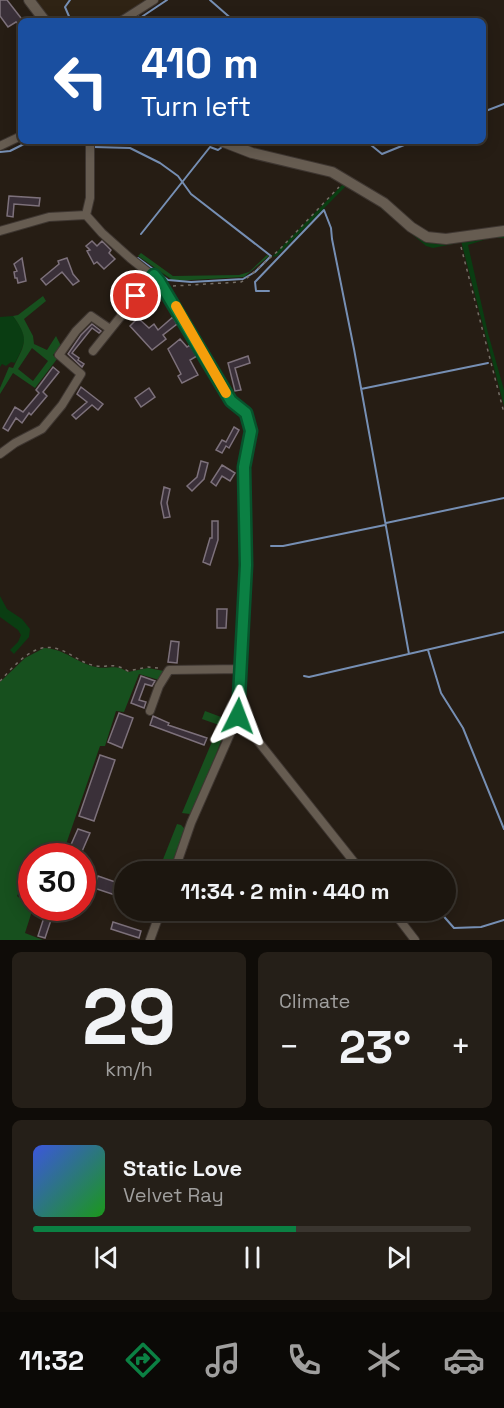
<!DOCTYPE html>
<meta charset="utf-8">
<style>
:root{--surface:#1c160f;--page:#251f18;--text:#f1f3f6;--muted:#a09f9e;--line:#3a352f;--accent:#0b8043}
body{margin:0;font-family:"Space Grotesk",sans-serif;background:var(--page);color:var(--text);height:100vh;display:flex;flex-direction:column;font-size:22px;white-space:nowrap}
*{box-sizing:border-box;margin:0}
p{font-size:20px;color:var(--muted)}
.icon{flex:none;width:33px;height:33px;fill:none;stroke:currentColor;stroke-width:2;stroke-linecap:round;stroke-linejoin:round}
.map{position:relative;height:940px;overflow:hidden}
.side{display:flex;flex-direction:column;gap:12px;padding:12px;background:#0f0c08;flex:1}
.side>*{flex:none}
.hud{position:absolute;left:18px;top:18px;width:468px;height:126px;border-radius:9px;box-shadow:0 3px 15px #0003,0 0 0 2px var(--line);background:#1a4fa0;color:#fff;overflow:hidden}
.speed{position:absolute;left:18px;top:843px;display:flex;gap:12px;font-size:30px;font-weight:700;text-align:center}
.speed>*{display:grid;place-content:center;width:78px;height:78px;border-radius:50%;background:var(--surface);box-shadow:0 3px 15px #0003,0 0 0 2px var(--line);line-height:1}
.speed .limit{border:9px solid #d22;background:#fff;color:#111}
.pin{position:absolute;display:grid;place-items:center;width:51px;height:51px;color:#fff;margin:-26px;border:3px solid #fff;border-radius:50%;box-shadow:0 2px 6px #0007}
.me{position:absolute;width:66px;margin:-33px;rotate:3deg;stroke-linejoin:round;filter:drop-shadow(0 0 4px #0008)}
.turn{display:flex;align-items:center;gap:21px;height:126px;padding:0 24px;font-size:27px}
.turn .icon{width:78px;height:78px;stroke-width:2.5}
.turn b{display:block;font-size:42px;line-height:51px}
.big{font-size:45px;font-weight:700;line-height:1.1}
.side .widget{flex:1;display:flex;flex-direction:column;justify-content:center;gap:9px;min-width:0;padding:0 21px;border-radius:9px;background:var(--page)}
.side .dial{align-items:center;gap:0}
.dial b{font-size:78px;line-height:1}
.song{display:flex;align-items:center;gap:18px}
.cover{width:72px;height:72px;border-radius:9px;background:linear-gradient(135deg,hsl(230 70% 55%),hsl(120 70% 35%))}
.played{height:6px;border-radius:3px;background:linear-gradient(90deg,var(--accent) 60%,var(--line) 60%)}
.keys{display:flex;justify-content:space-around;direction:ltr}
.heat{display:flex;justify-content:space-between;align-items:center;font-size:33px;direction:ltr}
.side .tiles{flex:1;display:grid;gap:12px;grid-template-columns:1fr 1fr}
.widget:last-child{grid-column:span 2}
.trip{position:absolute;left:114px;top:861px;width:342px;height:60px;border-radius:30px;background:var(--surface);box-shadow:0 3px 15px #0003,0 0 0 2px var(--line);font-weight:700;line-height:60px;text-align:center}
.dock{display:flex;height:96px;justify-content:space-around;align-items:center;background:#0b0906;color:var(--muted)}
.dock .icon{width:42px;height:42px}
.dock .on{color:var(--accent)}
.dock b{font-size:27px;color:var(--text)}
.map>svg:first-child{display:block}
</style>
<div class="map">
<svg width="504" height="940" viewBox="0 0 504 940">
<rect width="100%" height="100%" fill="#261d14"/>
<path fill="#2f2314" d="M35 0H163L136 17 134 15 126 21H50Z"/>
<path fill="#0a3d12" d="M345 182 362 191 414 231 458 241V243L433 248 426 246 375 203 346 186 277 256 272 257Z
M504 234V238H490L468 245 488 333 504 390V406L461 241Z
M13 316C28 336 27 341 15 363L11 362 6 366 2 364 0 367V317Z
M0 596 7 609 22 619 30 629 29 637 14 654 10 650 18 642 21 635 18 630 0 617Z"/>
<path fill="#17501e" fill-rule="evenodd" d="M141 253 173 276 239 275 249 272 267 255 269 256 244 277 174 281 138 256Z
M43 296 46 301 24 319 33 336 34 344 47 350 56 336 61 346 53 355 57 359 35 388 13 373 0 394V388L9 367 13 368C25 344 30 339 13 316L18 315ZM32 348 48 361 33 381 18 369Z
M44 648C66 649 76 663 96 667 110 670 114 663 128 672L148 668 164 671 159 680 139 674 124 712 116 711 105 746H100L62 856H32L31 885 23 884 17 896 22 900 31 901 33 908 25 933 43 940H0V682L25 658Z
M205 711 229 720 196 807 193 812 190 814 182 813 219 725 202 719Z
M177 824 181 825 186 830 171 871 158 872Z"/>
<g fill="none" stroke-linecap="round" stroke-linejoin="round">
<path stroke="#768fb4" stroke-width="2" d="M70 0 65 7 71 21
M210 0 234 21
M136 14 140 18 167 0
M483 112 504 104
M366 141 382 154 414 141
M94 147 130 148 160 163 178 176 191 194 271 256 255 272 243 279 191 282 168 280 138 258
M0 152 10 151 30 141
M141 234 210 147 218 150 222 147
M269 291H256L255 282 324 210 331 228 332 239 354 349 409 654
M361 389 488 363
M386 523 504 498
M271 546H283L385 525
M428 650 441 693 463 728 504 829
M304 676 309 677 504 632
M408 919 439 911 454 928 481 927 504 920"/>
</g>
<path fill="#3a3039" stroke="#7d717b" stroke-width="1.5" d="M0 0H7L21 18V26L16 22 8 27 0 16Z
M9 196 40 198 39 206 14 204 13 217 7 216Z
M92 241 97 246 102 241 111 250 109 253 115 259 104 269 97 262 94 264 87 251 90 250 86 246Z
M22 258 26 281 18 283 17 278H15L14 272 17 271 14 264Z
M67 258 73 274 79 281 73 285 62 272 46 285 41 279 59 264 58 261Z
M173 317 177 324 163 335 166 339 152 350 130 326 138 318 149 328 154 324 158 330Z
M92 324 101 331 99 333 92 328 72 353 79 358 78 360 84 364 82 367 68 354 81 335Z
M180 339 187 347 190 345 197 356 190 360 198 375 182 383 178 376 181 374 168 349Z
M248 356 250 363 235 368 241 390 235 391 228 363Z
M53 367 59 372 43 392 47 396 31 415 29 413 22 423 16 418 8 431 3 428 15 407 23 412 39 393 36 390Z
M81 387 103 404 98 410 92 405 76 419 72 415 87 402 77 394Z
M149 388 155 397 141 407 135 398Z
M234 427 239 430 229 448 226 446 222 453 216 450 222 440 226 442Z
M201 461 208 463 204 479 192 491 187 486 197 477Z
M222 465 235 473 230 481 222 476 216 486 211 482Z
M164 487 170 489 167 503 170 517 164 518 161 503Z
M212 521H218V540L210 565 203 562 210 538H212Z
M217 609H227L226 628H217Z
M171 641 179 642 177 663 168 662Z
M141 676 155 681 152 686 145 684 139 700 146 702 144 708 131 703Z
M119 713 133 718 122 748 108 742Z
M153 716 169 723 168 725 207 738 204 745 150 725Z
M100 755 115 760 94 821 79 816Z
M78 829 90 833 80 856H66Z
M98 876 124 885V898L94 888Z
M47 908H55L45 938 38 936Z
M113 922 141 931 139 938 111 929Z"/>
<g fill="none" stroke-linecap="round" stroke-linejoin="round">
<g stroke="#3e3631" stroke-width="10">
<path id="minor" d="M121 21 154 0
M90 141V198L86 215 102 233 130 258 159 281 231 401C236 406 242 409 246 414 258 429 245 450 244 467L246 565 238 716 362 872
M0 146 21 136
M0 231 49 217 86 215
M93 351 154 275
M0 454 15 443 42 429 62 405 81 374 59 355 76 331 91 316 110 329
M150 711 159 686 169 670 241 669
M174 872 191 823 238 716
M392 910 415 940
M150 940 161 910"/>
</g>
<g stroke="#3e3631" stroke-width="12">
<path id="tertiary" d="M29 0 45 21
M221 141 252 153 332 172 384 203 411 227 427 237 446 239 504 231"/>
</g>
<path stroke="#746d65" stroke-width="1.5" stroke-dasharray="3 4.5" stroke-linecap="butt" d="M461 247 504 413
M173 286 241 282 246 279 279 250 339 187
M0 681C15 665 34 641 58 649 71 653 80 662 92 665 108 669 111 661 128 671L148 667 159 668"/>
<use href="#minor" stroke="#665c51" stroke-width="8"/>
<use href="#tertiary" stroke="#665c51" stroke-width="10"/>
</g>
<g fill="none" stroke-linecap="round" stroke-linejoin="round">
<g stroke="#07532c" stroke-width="15">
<path id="route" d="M136 296 154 275 159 281 231 401 246 413 251 431 244 467 246 565 238 716"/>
</g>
<use href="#route" stroke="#0b8043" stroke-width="10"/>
<path stroke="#f59e0b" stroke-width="10" d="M176 306 226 393"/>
</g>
</svg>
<div class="speed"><div class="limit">30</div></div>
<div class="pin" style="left:136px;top:296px;background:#d93025"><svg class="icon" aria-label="arrive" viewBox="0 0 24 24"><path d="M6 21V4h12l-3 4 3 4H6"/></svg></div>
<svg class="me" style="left:238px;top:716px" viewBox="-20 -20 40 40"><path d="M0-17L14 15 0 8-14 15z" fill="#0b8043" stroke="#fff" stroke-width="4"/></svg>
<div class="trip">11:34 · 2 min · 440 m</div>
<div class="hud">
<div class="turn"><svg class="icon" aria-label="left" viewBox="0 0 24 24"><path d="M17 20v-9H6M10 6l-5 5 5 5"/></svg><div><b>410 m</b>Turn left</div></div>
</div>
</div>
<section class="side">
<div class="tiles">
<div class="widget dial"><b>29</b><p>km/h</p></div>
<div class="widget"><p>Climate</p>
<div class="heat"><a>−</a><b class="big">23°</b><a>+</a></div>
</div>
<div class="widget">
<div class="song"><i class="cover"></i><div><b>Static Love</b><p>Velvet Ray</p></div></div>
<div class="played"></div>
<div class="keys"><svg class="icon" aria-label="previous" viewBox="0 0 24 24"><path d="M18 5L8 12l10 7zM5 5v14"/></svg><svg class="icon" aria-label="pause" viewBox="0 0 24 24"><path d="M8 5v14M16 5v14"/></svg><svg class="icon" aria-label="next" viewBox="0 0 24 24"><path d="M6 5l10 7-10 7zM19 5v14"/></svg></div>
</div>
</div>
</section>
<nav class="dock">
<b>11:32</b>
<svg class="icon on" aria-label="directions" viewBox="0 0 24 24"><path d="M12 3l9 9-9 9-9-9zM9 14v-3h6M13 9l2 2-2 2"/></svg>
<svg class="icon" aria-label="music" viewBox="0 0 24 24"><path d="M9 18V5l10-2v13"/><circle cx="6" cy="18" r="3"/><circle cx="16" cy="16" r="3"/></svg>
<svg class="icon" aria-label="phone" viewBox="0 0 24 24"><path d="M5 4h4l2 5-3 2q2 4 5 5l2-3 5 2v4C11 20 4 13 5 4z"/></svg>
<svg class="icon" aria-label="climate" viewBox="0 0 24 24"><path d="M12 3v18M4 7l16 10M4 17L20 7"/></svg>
<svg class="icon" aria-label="car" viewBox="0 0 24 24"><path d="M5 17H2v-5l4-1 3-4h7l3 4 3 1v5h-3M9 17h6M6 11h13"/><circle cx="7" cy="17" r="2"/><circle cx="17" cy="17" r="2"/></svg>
</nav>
